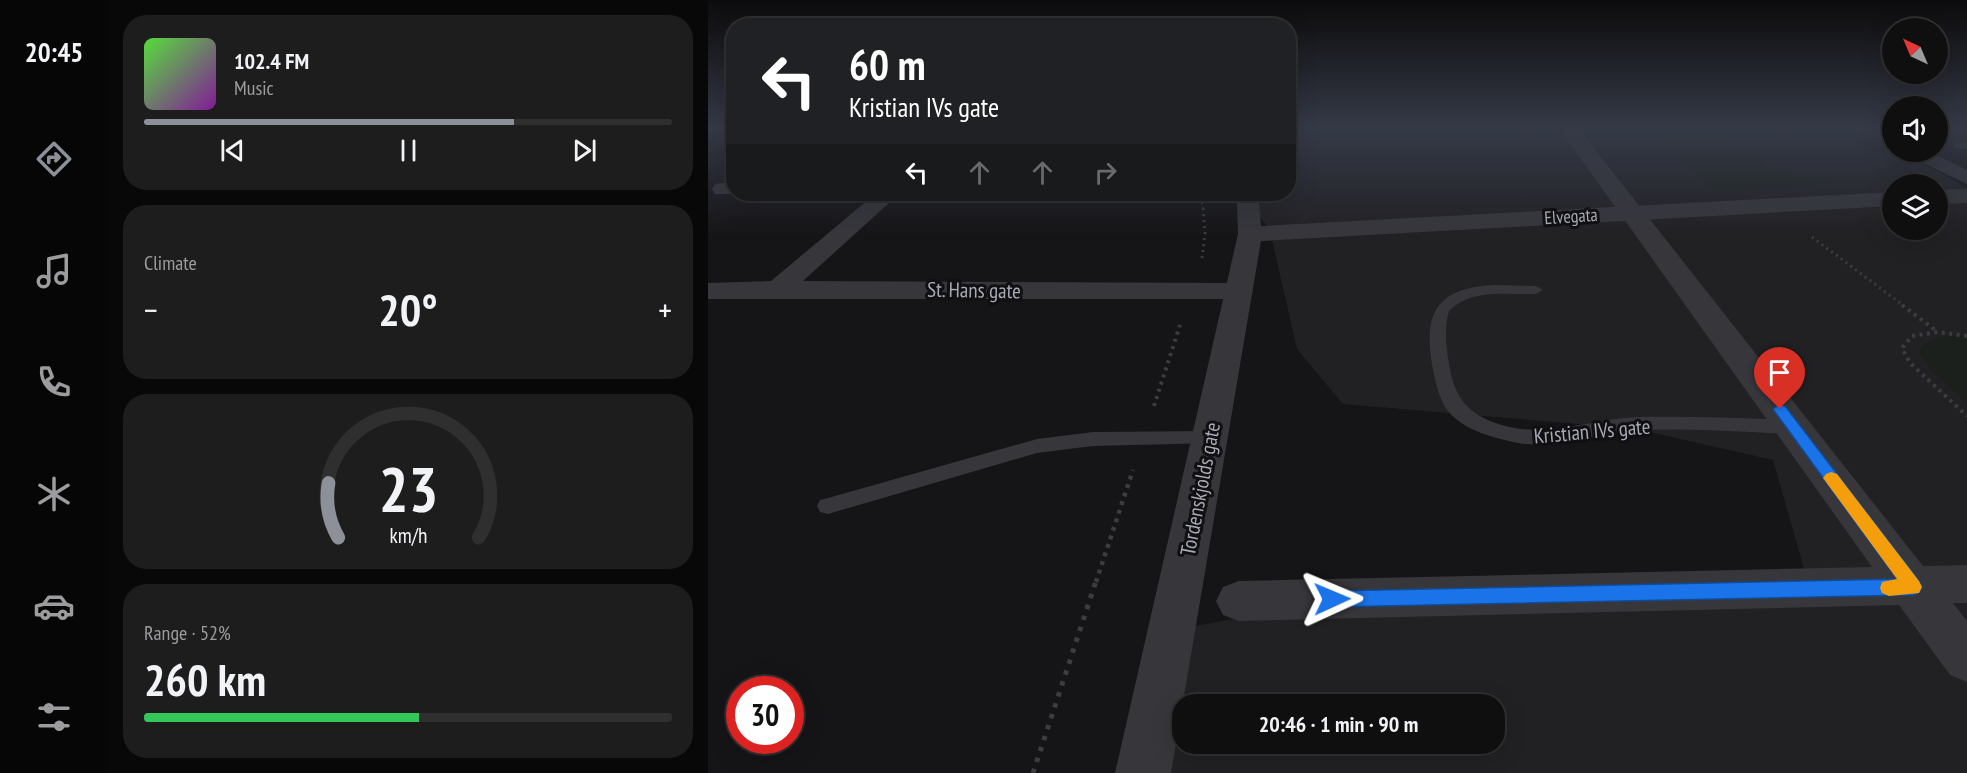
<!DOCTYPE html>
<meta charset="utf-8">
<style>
:root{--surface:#100f10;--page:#1e1d1e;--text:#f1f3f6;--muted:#9c9c9f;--line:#302f30;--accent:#8c9099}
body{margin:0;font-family:"PT Sans Narrow",sans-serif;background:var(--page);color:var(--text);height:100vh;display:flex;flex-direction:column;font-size:22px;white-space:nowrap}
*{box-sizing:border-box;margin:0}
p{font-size:20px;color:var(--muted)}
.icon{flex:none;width:33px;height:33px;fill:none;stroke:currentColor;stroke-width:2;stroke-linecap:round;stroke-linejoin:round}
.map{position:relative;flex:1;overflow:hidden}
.sheet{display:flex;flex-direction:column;gap:15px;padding:15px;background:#090809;width:600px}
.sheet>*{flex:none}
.guide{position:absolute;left:18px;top:18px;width:570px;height:183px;border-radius:24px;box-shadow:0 6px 24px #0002,0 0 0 2px var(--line);background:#202124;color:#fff;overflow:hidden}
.needle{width:39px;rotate:316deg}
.fabs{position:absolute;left:1174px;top:18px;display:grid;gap:12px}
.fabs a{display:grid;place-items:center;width:66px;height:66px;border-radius:50%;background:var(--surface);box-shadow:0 6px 24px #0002,0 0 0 2px var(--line);font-size:30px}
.speed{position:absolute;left:18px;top:676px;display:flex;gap:12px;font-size:30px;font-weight:700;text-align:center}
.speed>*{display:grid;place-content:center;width:78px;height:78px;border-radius:50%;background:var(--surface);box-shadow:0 6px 24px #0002,0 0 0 2px var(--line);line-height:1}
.speed .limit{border:9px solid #d22;background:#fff;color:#111}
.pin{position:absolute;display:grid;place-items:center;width:51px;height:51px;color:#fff;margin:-62px -26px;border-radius:50% 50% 50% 0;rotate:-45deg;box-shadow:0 0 6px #0007}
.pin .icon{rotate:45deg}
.me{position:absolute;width:66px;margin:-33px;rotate:89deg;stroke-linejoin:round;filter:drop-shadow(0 0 4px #0008)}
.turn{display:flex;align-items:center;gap:21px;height:126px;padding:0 24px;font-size:27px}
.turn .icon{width:78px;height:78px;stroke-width:2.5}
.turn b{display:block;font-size:42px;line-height:51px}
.lanes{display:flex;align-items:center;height:57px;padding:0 24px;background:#0003;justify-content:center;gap:30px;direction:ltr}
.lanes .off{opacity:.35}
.big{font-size:45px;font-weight:800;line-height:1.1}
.sheet .card{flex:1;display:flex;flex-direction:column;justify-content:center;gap:9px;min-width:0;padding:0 21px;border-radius:24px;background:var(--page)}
.sheet .dial{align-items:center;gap:0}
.dial svg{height:156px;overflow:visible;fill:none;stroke:var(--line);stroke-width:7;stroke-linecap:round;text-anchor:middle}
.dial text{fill:var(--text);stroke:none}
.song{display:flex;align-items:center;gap:18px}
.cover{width:72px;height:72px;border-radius:9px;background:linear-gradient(135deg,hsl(110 70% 55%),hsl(290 70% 35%))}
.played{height:6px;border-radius:3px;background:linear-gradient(90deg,var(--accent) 70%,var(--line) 70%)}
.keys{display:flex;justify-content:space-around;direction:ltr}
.heat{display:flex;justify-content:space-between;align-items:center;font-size:33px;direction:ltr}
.charge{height:9px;border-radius:4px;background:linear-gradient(90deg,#34c759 52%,var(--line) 0)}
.trip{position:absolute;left:464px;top:694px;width:333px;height:60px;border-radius:24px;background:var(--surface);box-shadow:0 6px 24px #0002,0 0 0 2px var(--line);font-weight:800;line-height:60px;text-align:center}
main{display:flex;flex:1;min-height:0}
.tabs{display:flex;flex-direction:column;width:108px;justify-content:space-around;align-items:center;background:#060606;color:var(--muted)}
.tabs .icon{width:42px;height:42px}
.tabs .selected{color:var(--accent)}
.tabs b{font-size:27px;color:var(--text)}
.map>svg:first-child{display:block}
</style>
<main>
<nav class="tabs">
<b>20:45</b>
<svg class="icon selected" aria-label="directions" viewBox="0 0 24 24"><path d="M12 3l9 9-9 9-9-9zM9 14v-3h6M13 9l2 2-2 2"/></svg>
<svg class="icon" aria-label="music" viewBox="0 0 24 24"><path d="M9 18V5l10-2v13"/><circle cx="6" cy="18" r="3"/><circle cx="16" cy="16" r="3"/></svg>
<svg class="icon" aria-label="phone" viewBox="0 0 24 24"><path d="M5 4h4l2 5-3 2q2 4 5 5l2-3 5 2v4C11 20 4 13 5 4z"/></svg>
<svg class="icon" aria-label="climate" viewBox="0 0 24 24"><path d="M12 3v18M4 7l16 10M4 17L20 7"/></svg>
<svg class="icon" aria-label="car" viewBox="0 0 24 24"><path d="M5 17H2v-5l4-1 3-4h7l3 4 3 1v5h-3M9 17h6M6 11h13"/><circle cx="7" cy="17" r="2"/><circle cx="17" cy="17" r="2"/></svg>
<svg class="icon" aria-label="filters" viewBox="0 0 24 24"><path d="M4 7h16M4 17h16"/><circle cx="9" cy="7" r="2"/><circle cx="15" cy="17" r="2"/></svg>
</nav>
<section class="sheet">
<div class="card">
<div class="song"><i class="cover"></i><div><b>102.4 FM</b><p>Music</p></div></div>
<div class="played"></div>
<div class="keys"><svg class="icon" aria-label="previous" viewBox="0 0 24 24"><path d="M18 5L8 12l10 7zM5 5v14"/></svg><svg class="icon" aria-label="pause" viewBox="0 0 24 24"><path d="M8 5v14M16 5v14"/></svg><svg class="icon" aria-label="next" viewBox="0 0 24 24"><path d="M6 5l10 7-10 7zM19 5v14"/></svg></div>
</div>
<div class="card"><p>Climate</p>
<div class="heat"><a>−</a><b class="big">20°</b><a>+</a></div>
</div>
<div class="card dial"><svg viewBox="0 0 100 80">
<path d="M14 69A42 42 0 1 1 86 69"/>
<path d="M14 69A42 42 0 0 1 9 41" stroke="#8c9099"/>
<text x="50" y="56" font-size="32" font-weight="700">23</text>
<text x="50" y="72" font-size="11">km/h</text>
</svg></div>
<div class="card"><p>Range · 52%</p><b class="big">260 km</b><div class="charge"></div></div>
</section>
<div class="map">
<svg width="1259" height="773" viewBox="0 0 1259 773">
<rect width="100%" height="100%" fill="#151416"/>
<path fill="#212023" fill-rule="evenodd" d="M581 128H1153L1185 146V152H1194L1259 188V773H453L483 627 730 579H1099L1065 460 928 429 635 404 589 349 562 231 537 194H580ZM1185 184H1230V230H1185ZM474 705H786V744H474Z"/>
<path fill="#1b201d" d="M1230 128H1259V144L1230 145Z
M1000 129 1027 150 1056 156 1058 166 1131 183 1008 191 941 130Z
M1259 335V403L1221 368 1212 353 1216 344 1231 338Z"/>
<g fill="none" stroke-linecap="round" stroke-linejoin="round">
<path stroke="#3c3c42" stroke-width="2" stroke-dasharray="1.5 3" stroke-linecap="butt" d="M492 194 495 208"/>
<path stroke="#3c3c42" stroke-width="3" stroke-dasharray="2 4" stroke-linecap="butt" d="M1104 237 1196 306
M494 258 497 233 495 206"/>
<path stroke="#3c3c42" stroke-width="4" stroke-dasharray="3 4.5" stroke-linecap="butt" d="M1194 305 1230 332
M1259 336 1230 332 1204 336 1194 348 1202 363 1259 416
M446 406 472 325"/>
<path stroke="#3c3c42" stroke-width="4.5" stroke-dasharray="4 5" stroke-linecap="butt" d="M388 582 425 470"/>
<path stroke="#3c3c42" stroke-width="5" stroke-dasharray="4.5 7" stroke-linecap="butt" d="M325 773 388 581"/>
<path fill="#36363b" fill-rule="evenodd" d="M1250 143H1259V149L1246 148V144Z
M786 285 828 286 835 290 828 294C798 295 764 288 741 311 735 331 739 354 743 374 749 398 759 411 782 421 832 442 878 419 930 417 981 416 1033 418 1085 420L1092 422 1095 427 1092 432 1085 434C1032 432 979 427 926 431 885 433 846 451 805 442 783 437 754 429 740 411 730 398 727 380 724 364 715 310 731 288 786 285Z
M501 431 508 433 511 438 508 443 385 446 329 453 120 514 112 512 109 506 112 500 120 498 329 439 385 432Z"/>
<path fill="#36363b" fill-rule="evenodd" d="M851 128H870L1215 566 1259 565V603H1245L1259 621V682L1242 675 1191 605 531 621 515 615 508 601 515 587 531 581 1164 567Z
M1154 128H1177L1185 132V146Z
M1198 152H1222L1259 170V184L1201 156Z
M15 183H26V194H34H7L4 189 7 184Z
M167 194H191L95 281 531 283 541 285 545 291 541 297 531 299H0V283L63 281Z"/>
<path fill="#36363b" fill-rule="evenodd" d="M1259 189V203L1230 204V190Z
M1185 192V206L553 241 463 773H407L530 234 529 203 524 194H546L551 203 553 226Z"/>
</g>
<linearGradient id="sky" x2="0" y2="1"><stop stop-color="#0c0b0c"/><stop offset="0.54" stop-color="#353a47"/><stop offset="1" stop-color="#353a47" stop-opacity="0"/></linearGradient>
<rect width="1259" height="237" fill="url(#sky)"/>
<path fill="#1a73e8" stroke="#114b97" stroke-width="1.5" d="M1072 404 1077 406 1211 581 1214 587 1211 593 1205 595 624 607 617 605 614 599 617 593 624 591 1189 579 1067 412 1065 409Z"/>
<path fill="#f59e0b" d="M1123 472 1129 474 1211 581 1214 587 1211 593 1181 596 1174 593 1172 588 1174 582 1189 579 1118 482 1115 478 1118 474Z"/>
<g text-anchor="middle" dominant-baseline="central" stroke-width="6" stroke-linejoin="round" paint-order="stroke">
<g font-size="18" fill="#a7a9b5" stroke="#100f11">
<text transform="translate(863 216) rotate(-4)">Elvegata</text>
</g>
<g font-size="21" fill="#a7a9b5" stroke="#100f11">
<text transform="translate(266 290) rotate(1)">St. Hans gate</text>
<text transform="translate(884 431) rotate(-5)">Kristian IVs gate</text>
<text transform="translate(492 489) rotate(-79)">Tordenskjolds gate</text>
</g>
</g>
</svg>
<div class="fabs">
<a><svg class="needle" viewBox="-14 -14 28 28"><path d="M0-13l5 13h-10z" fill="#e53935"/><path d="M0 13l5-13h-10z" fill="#9c9c9f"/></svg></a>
<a><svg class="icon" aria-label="sound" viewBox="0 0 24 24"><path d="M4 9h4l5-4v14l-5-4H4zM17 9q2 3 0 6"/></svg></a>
<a><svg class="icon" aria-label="layers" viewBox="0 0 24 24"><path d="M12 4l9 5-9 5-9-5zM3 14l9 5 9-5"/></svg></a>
</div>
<div class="speed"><div class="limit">30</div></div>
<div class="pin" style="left:1072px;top:409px;background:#d93025"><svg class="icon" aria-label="arrive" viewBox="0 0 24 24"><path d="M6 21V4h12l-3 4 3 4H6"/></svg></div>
<svg class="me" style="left:624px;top:599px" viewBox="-20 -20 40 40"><path d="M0-17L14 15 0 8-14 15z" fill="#1a73e8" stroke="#fff" stroke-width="4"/></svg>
<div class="trip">20:46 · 1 min · 90 m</div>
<div class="guide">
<div class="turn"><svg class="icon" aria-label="left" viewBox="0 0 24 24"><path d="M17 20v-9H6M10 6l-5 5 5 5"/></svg><div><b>60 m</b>Kristian IVs gate</div></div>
<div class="lanes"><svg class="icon" aria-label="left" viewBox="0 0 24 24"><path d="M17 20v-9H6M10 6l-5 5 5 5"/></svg><svg class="icon off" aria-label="ahead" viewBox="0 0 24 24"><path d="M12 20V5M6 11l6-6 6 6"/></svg><svg class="icon off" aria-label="ahead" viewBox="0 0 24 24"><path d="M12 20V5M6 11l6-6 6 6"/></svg><svg class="icon off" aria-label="right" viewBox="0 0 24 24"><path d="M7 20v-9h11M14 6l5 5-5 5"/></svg></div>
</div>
</div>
</main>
